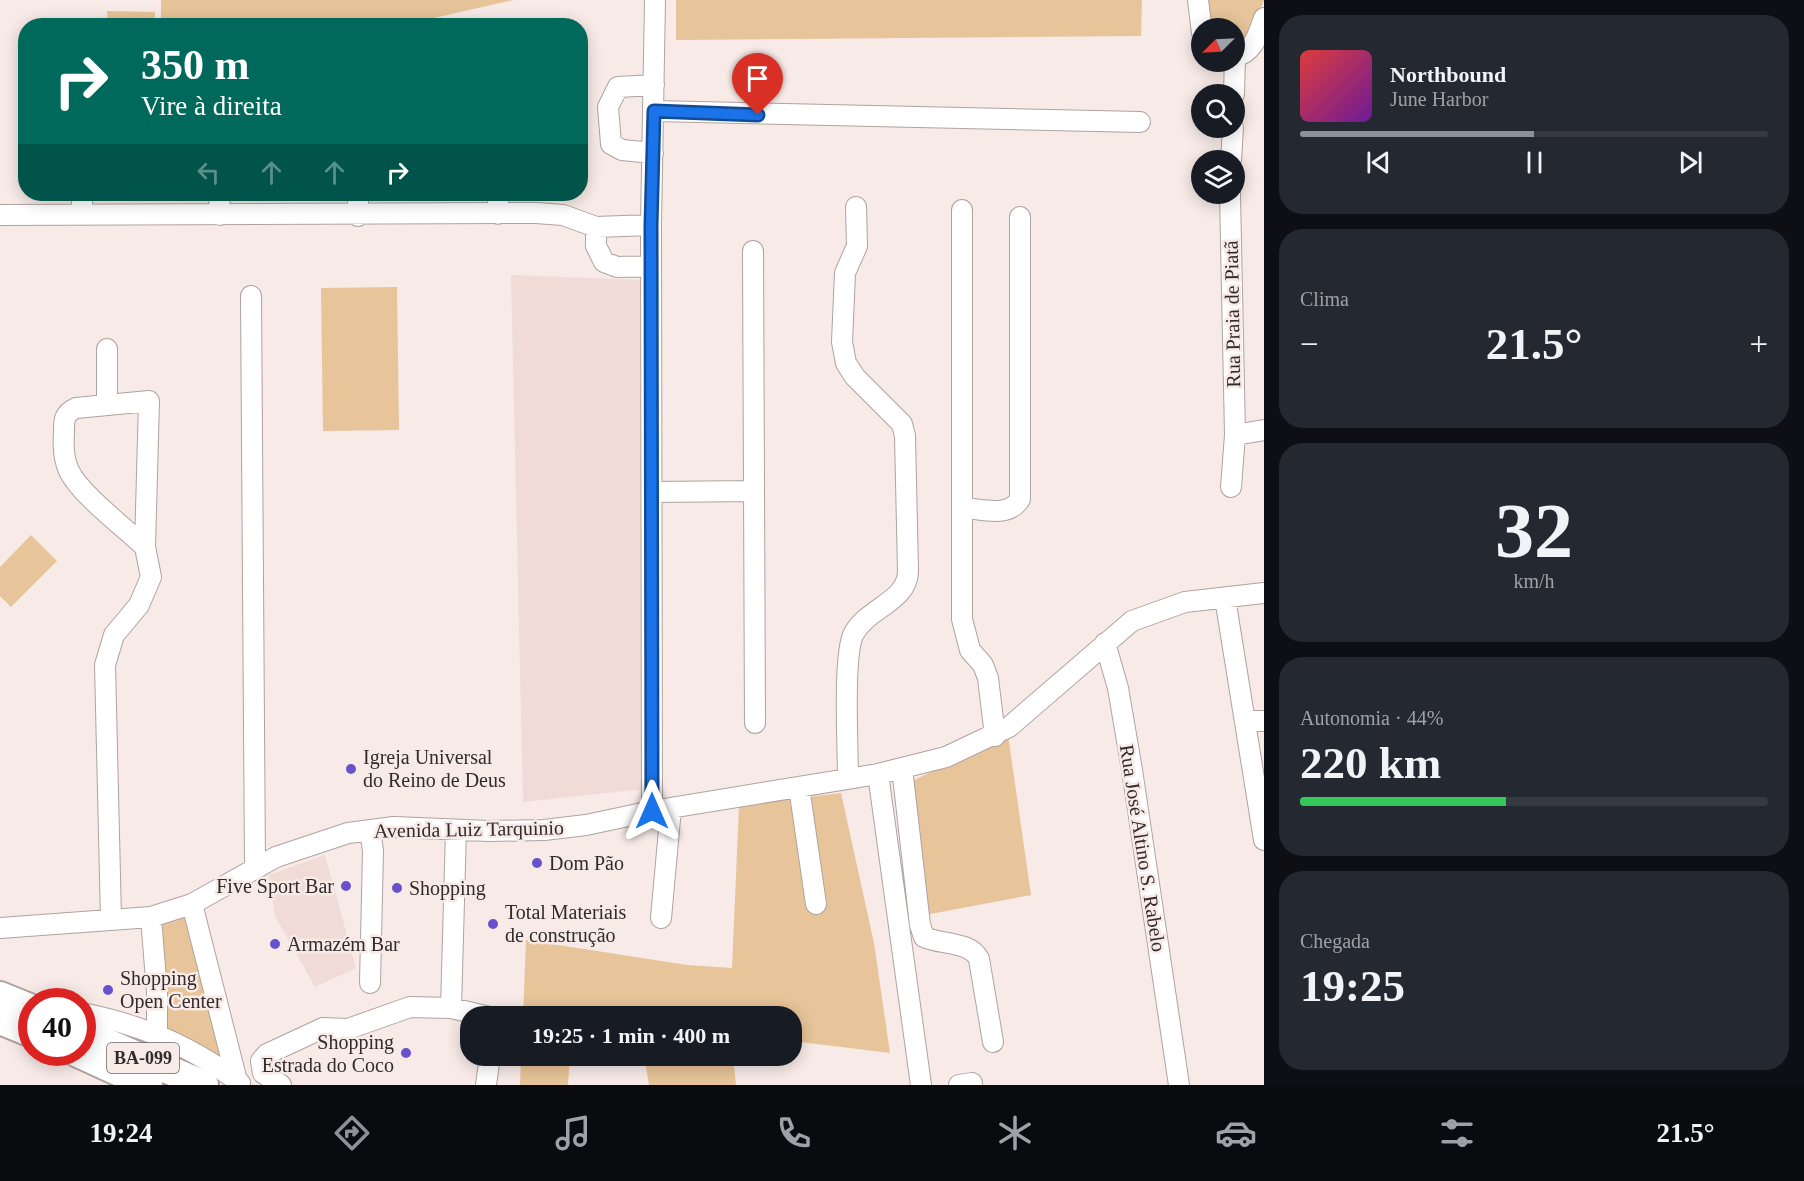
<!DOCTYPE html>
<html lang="pt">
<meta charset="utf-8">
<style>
:root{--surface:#171b24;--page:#242831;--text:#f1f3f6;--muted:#9ea1a6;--line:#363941;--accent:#8c9099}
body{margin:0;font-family:Georgia,serif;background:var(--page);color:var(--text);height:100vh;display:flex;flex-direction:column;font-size:22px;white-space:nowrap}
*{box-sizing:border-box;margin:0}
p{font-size:20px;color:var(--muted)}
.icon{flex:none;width:33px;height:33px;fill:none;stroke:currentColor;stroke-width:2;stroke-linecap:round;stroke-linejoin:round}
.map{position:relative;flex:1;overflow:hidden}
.sheet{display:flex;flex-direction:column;gap:15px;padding:15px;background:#0d0f14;width:540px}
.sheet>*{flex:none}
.guide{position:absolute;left:18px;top:18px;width:570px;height:183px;border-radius:24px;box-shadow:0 3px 15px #0003;background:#00695c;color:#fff;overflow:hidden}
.needle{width:39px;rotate:246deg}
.buttons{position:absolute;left:1191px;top:18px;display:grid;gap:12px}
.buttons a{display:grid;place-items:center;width:54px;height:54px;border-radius:50%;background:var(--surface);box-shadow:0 3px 15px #0003;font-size:30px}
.speed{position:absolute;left:18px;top:988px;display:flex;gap:12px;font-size:30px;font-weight:700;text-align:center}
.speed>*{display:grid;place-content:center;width:78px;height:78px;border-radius:50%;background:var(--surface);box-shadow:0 3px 15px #0003;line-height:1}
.speed .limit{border:9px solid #d22;background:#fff;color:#111}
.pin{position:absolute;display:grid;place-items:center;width:51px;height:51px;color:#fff;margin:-62px -26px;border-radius:50% 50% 50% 0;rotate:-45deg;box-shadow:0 0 6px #0007}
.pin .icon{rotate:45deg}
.me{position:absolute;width:66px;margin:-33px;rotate:0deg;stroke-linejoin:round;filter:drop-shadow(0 0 4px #0008)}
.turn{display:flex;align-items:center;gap:21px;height:126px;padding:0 24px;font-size:27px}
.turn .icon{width:78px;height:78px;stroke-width:2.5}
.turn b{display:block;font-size:42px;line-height:51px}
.lanes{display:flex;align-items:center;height:57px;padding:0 24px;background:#0003;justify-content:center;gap:30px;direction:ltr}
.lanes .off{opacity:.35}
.big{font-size:45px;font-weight:600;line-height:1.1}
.sheet .widget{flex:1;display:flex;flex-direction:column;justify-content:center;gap:9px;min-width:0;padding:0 21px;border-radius:24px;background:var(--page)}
.sheet .dial{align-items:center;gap:0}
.dial b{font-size:78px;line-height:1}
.song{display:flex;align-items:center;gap:18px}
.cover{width:72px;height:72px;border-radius:9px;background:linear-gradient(135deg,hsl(0 70% 55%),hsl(280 70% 35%))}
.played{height:6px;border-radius:3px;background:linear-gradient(90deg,var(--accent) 50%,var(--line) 50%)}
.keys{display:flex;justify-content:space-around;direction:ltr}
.heat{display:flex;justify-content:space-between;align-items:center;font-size:33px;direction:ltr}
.charge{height:9px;border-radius:4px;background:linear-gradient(90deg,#34c759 44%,var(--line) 0)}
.trip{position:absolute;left:460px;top:1006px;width:342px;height:60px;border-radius:24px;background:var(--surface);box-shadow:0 3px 15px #0003;font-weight:600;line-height:60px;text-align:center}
.menu{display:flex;height:96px;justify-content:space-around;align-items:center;background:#090b0e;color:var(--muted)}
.menu .icon{width:42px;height:42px}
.menu .on{color:var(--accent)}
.menu b{font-size:27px;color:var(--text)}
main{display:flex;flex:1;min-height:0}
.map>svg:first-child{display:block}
</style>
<main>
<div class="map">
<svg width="1264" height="1085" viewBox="0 0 1264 1085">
<rect width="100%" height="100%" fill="#f7eae7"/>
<path fill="#f0dbd6" d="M511 275 641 280 643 789 523 802Z
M325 855 356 968 315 987 275 916 269 875Z"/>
<path fill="#e7c499" d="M161 0H513L403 25H161Z
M676 0H1142L1141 36 676 40Z
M1209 0H1264L1249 44 1235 47 1234 28H1210Z
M107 11 155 12V25H108Z
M397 287 399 430 323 431 321 288Z
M31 535 57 561 11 607 0 596V567Z
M1008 735 1031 895 925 915 912 781Z
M841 793 874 943 890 1053 792 1041V1017H523L526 940 687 965 732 968 739 806Z
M190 912 225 1055 217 1060 166 1029 158 920Z
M521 1056H570L568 1085H520Z
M644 1056H733L736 1085H649Z"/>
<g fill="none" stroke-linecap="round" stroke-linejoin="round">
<g stroke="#afa3a0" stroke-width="22">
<path id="minor" d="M1198 0 1202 33
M1234 57C1254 53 1258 34 1264 18
M1234 94 1235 57
M654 111 1140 122
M653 153 622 150 611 144 608 107 618 87 654 85
M1231 160 1233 128
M82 194V215
M219 194 220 215
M358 194V216
M1230 194 1235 435 1231 487
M962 210V619L970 650 983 665 988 678 995 736
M498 214V194
M0 215 536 213 563 215 596 227 651 225
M596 227V246L604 262 617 267 651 266
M753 251 755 723
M251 296 255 867
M107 349V405
M1235 435 1264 430
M652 492 754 491
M964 508C983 509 1009 518 1020 499V217
M1225 598 1264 840
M1105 643 1118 688 1132 770 1179 1085
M1245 721H1264
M902 768 920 925 924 937C941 945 970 941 979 959L993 1042
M878 774 921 1085
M848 779C848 748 843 659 853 635 866 608 908 602 908 571L905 436 902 424 855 377 846 363 842 342 845 273 857 246 856 207
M799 787 816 904
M652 811 651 225 655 0
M192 904 237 1081
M151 917 157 993V1035
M661 918 671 808
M111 919 105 665 114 635 139 605 151 577 145 547 149 401 76 408C63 414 64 421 64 434 63 446 64 460 69 471 81 495 124 527 145 547
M0 928 151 917 192 904 276 857 348 833 394 827 489 831 544 830 586 825 652 811 878 774 946 757 1009 727 1132 621 1185 602 1264 593
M370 983 373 851 370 830
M451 1008 456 830
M82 1013C140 1024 193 1047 240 1083
M281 1085 263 1073 261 1061 267 1054 323 1028 348 1029 410 1007 451 1008 490 1017
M486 1085 490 1056
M959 1085 972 1083"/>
</g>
<g stroke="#afa3a0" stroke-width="32">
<path id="highway" d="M0 996 32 1009
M0 1020 32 1033
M82 1032 204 1085
M78 1053 148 1085"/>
</g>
<use href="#minor" stroke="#fff" stroke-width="20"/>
<use href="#highway" stroke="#fff" stroke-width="28"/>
</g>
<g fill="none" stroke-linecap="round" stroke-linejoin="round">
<g stroke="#114b97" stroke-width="15">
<path id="route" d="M652 811 651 225 654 111 758 115"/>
</g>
<use href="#route" stroke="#1a73e8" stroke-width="10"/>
</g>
<g fill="#6852cb" stroke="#f7eae7" stroke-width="2">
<circle cx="351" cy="769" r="6"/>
<circle cx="537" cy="863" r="6"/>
<circle cx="346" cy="886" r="6"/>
<circle cx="397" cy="888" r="6"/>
<circle cx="493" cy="924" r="6"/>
<circle cx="275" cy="944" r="6"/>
<circle cx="108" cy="990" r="6"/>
<circle cx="406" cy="1053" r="6"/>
</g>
<g text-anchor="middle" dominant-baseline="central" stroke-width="5" stroke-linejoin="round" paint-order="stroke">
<rect fill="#f7eae7" stroke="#6c6563" stroke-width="1.5" x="107" y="1043" width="72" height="30" rx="4.5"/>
<g font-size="18" font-weight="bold" fill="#312c2b">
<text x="143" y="1058">BA-099</text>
</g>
<g font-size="20" fill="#312c2b" stroke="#f7eae7">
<text transform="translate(1232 314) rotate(-91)">Rua Praia de Piatã</text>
<text transform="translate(469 829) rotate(-1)">Avenida Luiz Tarquinio</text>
<text transform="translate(1143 848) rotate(81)">Rua José Altino S. Rabelo</text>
</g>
<g font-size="20" fill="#312c2b" stroke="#f7eae7" text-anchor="start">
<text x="363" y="757">Igreja Universal<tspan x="363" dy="23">do Reino de Deus</tspan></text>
<text x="549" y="863">Dom Pão</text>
<text x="334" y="886" text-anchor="end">Five Sport Bar</text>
<text x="409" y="888">Shopping</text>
<text x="505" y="912">Total Materiais<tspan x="505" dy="23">de construção</tspan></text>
<text x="287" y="944">Armazém Bar</text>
<text x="120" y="978">Shopping<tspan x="120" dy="23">Open Center</tspan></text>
<text x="394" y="1042" text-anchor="end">Shopping<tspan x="394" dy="23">Estrada do Coco</tspan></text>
</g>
</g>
</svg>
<div class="buttons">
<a><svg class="needle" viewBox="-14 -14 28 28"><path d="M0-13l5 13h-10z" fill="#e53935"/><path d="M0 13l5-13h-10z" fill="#9ea1a6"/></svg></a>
<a><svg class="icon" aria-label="search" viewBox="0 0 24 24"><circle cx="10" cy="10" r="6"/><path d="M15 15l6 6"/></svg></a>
<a><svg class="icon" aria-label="layers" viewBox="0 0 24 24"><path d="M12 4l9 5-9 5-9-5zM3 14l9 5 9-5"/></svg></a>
</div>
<div class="speed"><div class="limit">40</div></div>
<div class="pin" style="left:758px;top:115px;background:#d93025"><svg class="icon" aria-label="arrive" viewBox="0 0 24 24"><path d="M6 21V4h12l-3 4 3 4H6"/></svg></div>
<svg class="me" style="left:652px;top:811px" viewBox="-20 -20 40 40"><path d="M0-17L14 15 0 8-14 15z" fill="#1a73e8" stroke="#fff" stroke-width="4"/></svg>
<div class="trip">19:25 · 1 min · 400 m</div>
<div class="guide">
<div class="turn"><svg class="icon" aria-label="right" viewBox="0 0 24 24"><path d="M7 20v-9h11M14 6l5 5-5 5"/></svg><div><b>350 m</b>Vire à direita</div></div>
<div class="lanes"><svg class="icon off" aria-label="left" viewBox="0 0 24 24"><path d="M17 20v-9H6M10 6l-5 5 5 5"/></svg><svg class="icon off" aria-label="ahead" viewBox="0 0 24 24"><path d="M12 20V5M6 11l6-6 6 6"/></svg><svg class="icon off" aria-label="ahead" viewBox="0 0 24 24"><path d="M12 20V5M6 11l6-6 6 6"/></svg><svg class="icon" aria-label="right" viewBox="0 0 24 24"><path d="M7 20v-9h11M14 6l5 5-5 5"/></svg></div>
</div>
</div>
<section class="sheet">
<div class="widget">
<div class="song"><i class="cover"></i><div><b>Northbound</b><p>June Harbor</p></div></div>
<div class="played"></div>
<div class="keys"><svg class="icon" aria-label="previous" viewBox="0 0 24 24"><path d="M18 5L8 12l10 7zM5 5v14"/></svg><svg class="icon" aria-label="pause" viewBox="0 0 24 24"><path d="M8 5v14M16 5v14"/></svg><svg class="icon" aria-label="next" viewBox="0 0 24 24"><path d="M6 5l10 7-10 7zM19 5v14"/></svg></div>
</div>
<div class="widget"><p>Clima</p>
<div class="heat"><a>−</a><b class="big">21.5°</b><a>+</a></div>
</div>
<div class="widget dial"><b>32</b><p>km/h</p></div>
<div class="widget"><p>Autonomia · 44%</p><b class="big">220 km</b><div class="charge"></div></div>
<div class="widget"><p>Chegada</p><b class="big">19:25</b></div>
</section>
</main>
<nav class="menu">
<b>19:24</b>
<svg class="icon on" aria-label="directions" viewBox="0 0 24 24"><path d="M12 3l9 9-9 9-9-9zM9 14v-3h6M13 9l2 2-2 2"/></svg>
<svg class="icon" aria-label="music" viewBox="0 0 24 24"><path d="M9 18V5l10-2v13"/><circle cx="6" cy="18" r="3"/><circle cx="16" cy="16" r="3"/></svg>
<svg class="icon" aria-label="phone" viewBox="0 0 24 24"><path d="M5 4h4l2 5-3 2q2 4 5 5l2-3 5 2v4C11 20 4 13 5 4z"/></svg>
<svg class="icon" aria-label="climate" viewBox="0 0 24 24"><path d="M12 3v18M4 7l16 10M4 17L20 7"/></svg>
<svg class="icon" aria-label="car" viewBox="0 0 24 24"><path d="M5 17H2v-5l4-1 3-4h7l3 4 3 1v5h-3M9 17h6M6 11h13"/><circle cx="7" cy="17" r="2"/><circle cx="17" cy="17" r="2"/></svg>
<svg class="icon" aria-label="filters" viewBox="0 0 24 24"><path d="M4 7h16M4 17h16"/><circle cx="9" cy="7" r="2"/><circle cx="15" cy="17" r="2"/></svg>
<b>21.5°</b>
</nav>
